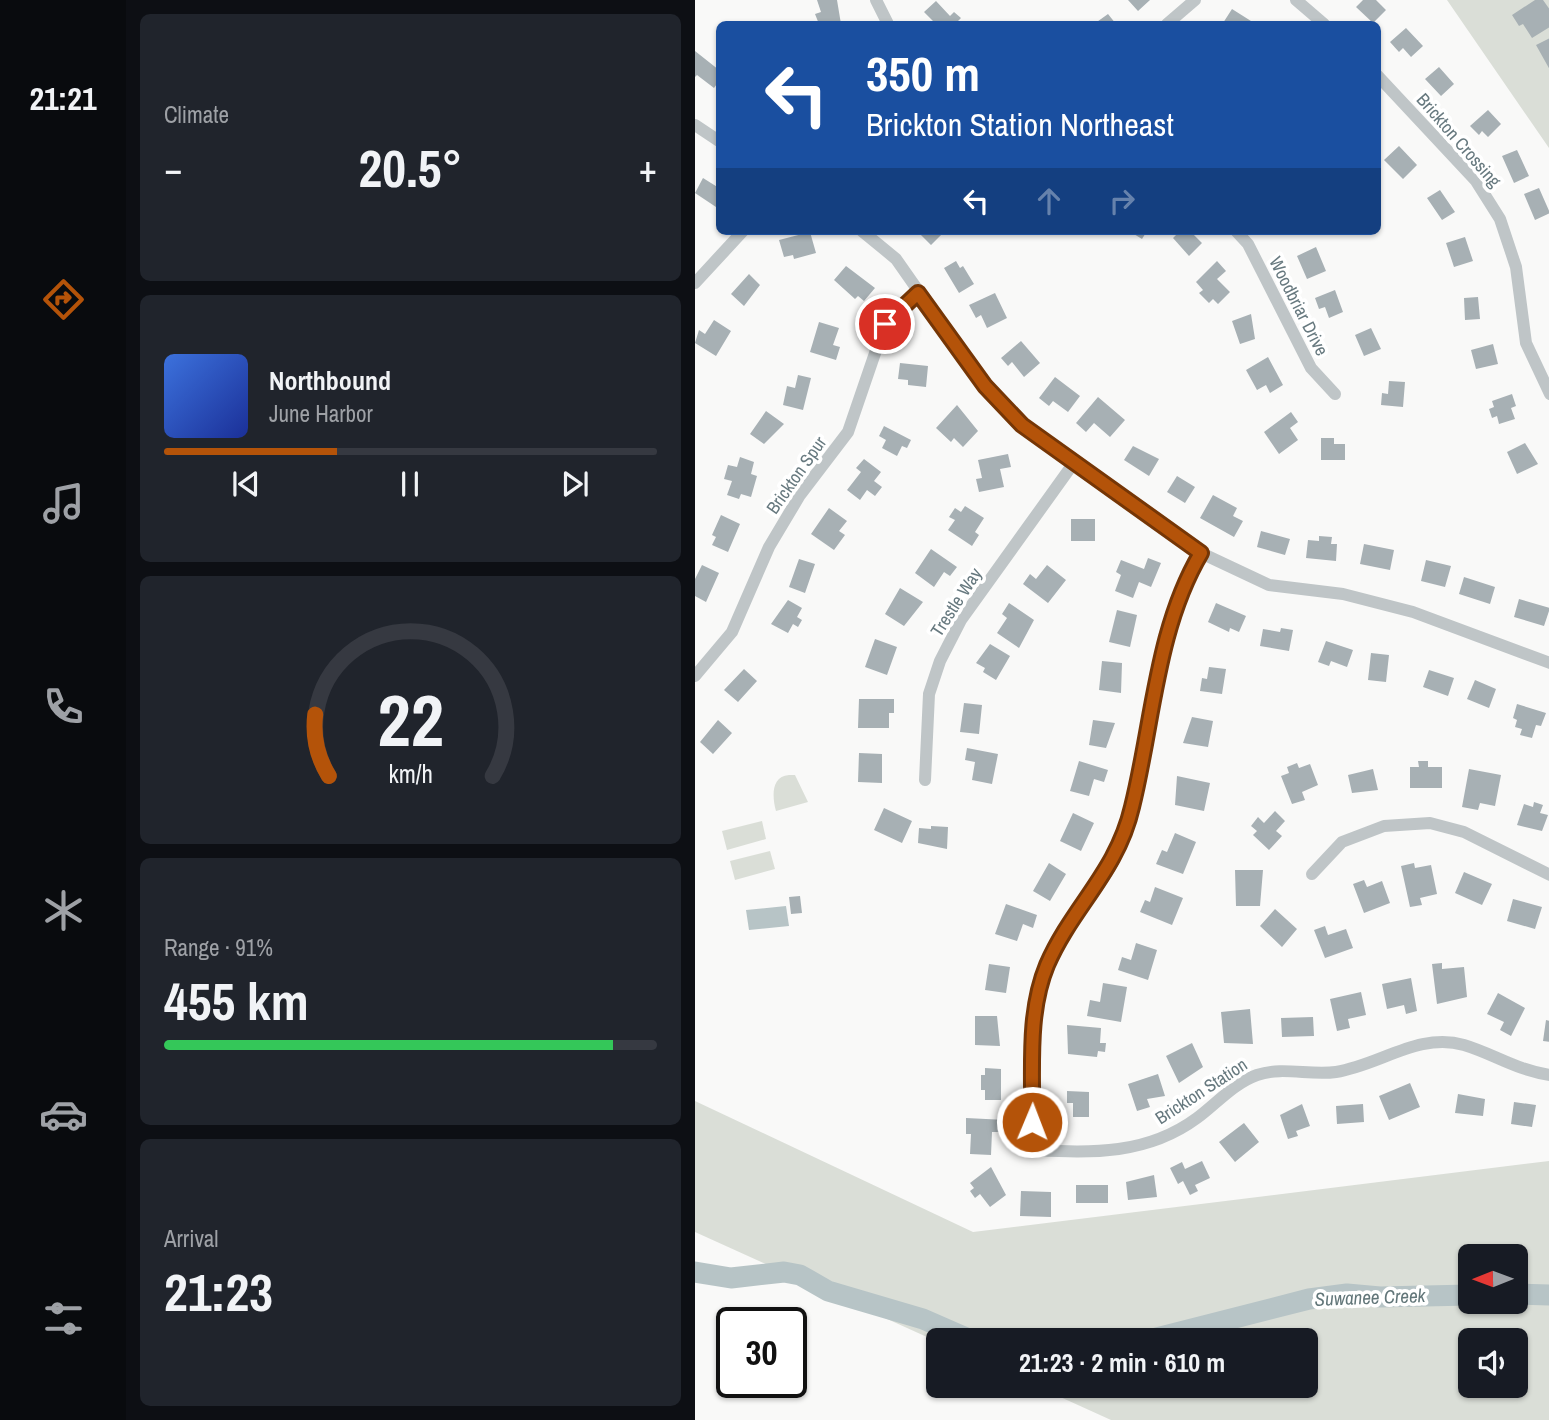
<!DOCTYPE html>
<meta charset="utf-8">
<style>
:root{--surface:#171b24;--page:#20242c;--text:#f1f3f6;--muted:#9ea1a6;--line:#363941;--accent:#b45309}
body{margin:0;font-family:"Archivo Narrow",sans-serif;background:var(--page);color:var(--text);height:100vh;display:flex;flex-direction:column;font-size:26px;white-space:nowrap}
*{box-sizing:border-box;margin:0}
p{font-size:23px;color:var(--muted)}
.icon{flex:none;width:38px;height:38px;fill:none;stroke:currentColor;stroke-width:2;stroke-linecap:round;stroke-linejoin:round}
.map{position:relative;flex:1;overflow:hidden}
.details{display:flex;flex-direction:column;gap:14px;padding:14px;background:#0d0f14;width:569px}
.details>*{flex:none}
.guide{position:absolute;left:21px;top:21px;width:665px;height:214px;border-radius:10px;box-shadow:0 2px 5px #0004;background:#1a4fa0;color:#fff;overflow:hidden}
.needle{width:46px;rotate:269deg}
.buttons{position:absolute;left:763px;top:1244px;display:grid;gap:14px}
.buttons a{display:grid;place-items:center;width:70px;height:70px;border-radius:10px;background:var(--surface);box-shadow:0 2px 5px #0004;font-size:35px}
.speed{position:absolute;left:21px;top:1307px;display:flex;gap:14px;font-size:35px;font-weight:700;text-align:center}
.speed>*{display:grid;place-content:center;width:91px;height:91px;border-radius:50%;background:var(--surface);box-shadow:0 2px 5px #0004;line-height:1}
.speed .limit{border:4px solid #111;border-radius:10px;background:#fff;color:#111}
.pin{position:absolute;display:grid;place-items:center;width:60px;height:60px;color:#fff;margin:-30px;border:4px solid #fff;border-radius:50%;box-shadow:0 2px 7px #0007}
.me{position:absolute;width:77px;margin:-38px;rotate:1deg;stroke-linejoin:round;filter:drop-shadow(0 0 5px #0008)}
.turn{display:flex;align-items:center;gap:24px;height:147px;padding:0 35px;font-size:32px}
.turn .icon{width:91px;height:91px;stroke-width:2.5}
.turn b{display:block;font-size:49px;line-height:60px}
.lanes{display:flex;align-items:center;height:66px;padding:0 35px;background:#0003;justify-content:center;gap:35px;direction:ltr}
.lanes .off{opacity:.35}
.big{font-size:52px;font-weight:700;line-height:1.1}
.details .card{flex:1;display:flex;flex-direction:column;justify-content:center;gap:10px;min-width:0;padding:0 24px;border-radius:10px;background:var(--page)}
.details .dial{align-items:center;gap:0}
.dial svg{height:182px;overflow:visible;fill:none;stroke:var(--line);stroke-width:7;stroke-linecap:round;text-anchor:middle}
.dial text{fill:var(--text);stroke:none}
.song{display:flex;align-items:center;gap:21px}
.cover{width:84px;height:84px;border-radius:10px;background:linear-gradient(135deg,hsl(220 70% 55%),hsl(230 70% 35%))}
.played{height:7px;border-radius:4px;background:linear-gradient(90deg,var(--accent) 35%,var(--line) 35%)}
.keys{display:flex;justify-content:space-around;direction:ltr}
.heat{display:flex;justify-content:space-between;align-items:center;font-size:38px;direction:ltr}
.charge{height:10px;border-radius:5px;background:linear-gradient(90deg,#34c759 91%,var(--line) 0)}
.trip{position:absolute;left:231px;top:1328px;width:392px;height:70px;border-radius:10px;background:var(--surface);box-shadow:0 2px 5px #0004;font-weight:700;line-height:70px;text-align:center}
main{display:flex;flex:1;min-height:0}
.dock{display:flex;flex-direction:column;width:126px;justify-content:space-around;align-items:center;background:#090b0e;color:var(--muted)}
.dock .icon{width:49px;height:49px}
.dock .current{color:var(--accent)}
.dock b{font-size:32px;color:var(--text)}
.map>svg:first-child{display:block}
</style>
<main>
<nav class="dock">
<b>21:21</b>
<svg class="icon current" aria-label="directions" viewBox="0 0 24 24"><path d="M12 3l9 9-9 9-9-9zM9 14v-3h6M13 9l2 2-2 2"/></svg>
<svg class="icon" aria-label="music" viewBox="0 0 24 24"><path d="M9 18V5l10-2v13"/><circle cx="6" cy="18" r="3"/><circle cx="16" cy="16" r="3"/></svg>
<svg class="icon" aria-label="phone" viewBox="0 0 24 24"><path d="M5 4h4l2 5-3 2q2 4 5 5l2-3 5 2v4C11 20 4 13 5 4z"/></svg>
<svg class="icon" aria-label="climate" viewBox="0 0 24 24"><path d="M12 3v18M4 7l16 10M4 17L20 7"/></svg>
<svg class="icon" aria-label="car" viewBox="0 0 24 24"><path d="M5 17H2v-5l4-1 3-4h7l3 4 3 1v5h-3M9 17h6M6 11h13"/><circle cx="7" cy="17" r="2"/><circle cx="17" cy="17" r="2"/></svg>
<svg class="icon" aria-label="filters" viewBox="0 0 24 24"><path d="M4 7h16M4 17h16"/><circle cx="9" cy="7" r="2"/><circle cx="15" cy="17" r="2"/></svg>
</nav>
<section class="details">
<div class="card"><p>Climate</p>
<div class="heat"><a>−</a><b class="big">20.5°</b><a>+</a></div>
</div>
<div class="card">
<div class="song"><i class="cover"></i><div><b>Northbound</b><p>June Harbor</p></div></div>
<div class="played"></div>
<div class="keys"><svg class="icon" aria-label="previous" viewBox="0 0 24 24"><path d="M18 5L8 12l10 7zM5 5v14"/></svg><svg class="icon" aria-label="pause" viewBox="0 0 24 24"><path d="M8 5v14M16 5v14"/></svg><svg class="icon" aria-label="next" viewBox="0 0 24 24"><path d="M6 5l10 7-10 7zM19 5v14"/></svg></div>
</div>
<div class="card dial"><svg viewBox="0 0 100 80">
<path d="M14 69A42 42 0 1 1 86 69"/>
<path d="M14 69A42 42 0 0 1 8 42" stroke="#b45309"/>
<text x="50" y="56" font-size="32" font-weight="700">22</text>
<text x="50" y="72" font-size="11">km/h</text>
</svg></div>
<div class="card"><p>Range · 91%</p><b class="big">455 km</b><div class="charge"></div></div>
<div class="card"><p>Arrival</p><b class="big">21:23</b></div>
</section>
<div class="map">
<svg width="855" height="1420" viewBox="0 0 855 1420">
<rect width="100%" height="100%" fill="#f9f9f8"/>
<path fill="#daded7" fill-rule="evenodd" d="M752 0H854V148Z
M94 775H100L113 802 81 811C77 797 76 776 94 775Z
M67 821 71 839 32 850 27 831Z
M75 851 80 869 40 880 35 861Z
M0 1101 278 1232 854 1161V1420H416L341 1386H611V1340L243 1342 0 1232ZM821 1256V1302H775V1256ZM821 1340V1386H775V1340Z"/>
<path fill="#b7c4c6" d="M91 906 94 926 54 930 51 910Z"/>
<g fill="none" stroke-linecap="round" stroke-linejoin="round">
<path stroke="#b7c4c6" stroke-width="21" d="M0 1272 36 1278 89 1272 105 1275 133 1291 228 1319 276 1340
M821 1294 855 1295
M454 1340 614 1299 652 1294 685 1297 775 1295"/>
</g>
<path fill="#a7b0b4" d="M122 0H142L146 24H124L120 14 126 12Z
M433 0H455L443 11Z
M668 0H681L691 10 678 23 661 7Z
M840 0H848L855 10V27L837 38 828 24 824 26 817 15Z
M241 1 255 16 259 12 266 18 260 24H241L229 12Z
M537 9 556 21 554 24 528 23Z
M413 14 421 24H399Z
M711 28 728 46 716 57 708 48 704 52 695 42Z
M855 38V70L841 45Z
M0 51 24 70V81L19 88 2 75 0 77Z
M744 67 759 84 746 96 730 79Z
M793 110 806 124 793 137 787 131 784 135 775 126Z
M704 146 722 165 708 179 689 160Z
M822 150 834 176 819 183 807 156Z
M8 178 24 188V209L0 193Z
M844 188 855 213 840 220 829 194Z
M745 190 760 212 747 220 732 198Z
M222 231H246L248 233 236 245Z
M434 231H452L447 239Z
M485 231H495L507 243 494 256 478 238Z
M115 232 121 253 99 259 98 255 89 257 84 240Z
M770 237 778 261 759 267 751 243Z
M621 247 631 271 612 279 602 256Z
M261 261 265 268 268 266 279 284 264 293 249 268Z
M522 261 531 271 522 279 535 292 523 304 518 299 514 303 504 293 508 290 501 282Z
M151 266 180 288 169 301 163 296 160 299 139 280Z
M54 274 65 285 49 306 36 294Z
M640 290 648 312 634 318 630 307 624 309 620 298Z
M300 293 312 318 292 328 286 315 281 318 274 305Z
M783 297 785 319 770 320 769 298Z
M556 314 560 339 545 344 537 321Z
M19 320 36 331 21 356 0 343 4 330 10 334Z
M124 322 144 328 138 345 145 347 141 360 115 352Z
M676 328 686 349 669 356 660 335Z
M326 341 345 363 329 377 317 362 313 366 306 358Z
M798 344 803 364 781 369 776 350Z
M573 357 588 385 575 393 571 385 562 390 551 370Z
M205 363 233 366 231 387 213 385V380L203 379Z
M103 375 116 378 108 410 88 405 92 386 100 388Z
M360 377 385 396 373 412 358 401 354 406 344 398Z
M694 381 710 382 708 407 686 405 687 393 693 394Z
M817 394 821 406 816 408 820 419 804 424 802 416 797 418 794 409 799 407 797 401Z
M403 397 430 420 415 437 399 423 391 432 381 423Z
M262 405 283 431 268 447 259 438 256 442 241 428Z
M71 411 89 424 69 444 55 434Z
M596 412 603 422 595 428 603 440 584 454 569 432Z
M189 426 216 440 212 448 207 446 202 456 187 448 191 440 184 436Z
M626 438H639V444H650V460H626Z
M830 443 843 464 822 474 812 452Z
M438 446 464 459 454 476 429 460Z
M313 454 316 467 305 469 309 487 284 492 281 479 287 478 283 460Z
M45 457 59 462 56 474 62 476 56 497 46 494 44 499 32 495 37 481 29 479 33 465 42 467Z
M169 459 186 472 179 481 187 487 180 496 172 490 165 500 152 490 166 472 161 468Z
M482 476 500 487 490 503 472 492Z
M518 495 542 508 538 516 548 521 539 537 505 518Z
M270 506 289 518 280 532 284 535 277 546 253 530 260 520 254 517 260 508 266 512Z
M134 508 152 521 144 531 150 535 139 550 116 534Z
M26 515 45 524 33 552 17 545 21 537 17 535Z
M376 519H400V541H376Z
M566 531 595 539 590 555 562 547Z
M624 536 637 537 636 544H642L641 561 611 558 613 540 624 541Z
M669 544 699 550 695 570 665 564Z
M236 549 262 567 255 576 249 572 239 587 220 573Z
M453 558 466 563 456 587 444 582 438 598 420 591 426 575 421 572 426 560 449 569Z
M104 559 120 564 110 593 94 587Z
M731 560 756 566 750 587 726 581Z
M7 565 24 573 11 602 0 596V579Z
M352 565 371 580 353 603 328 584 335 574 341 579Z
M769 577 800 587 795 604 764 594Z
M205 588 228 602 209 626 190 614Z
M824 599 855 608 849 626 819 617Z
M93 600 107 608 102 617 107 620 103 627 98 624 93 633 76 624Z
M314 603 339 620 324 648 302 633 312 618 307 614Z
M521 603 551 616 544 632 535 628 534 632 513 622Z
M422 610 442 615 435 647 414 642Z
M586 628 598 630 594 651 565 646 568 629 585 632Z
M180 639 202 647 192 675 170 667Z
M631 641 658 650 652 667 636 661 634 666 623 662Z
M295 644 315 656 301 680 288 672 290 668 281 663Z
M676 653 694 655 691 682 673 680Z
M407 661 427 663 426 693 404 690Z
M514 667 531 669 527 694 505 691 507 678 512 679Z
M49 669 62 681 43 702 29 690Z
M734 670 759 678 753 696 728 687Z
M780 680 801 689 794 708 772 699Z
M164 699H199V713H194V728H163Z
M269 703 287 705 284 734 265 732Z
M822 704 851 713 846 726 841 725 837 738 825 735 827 729 820 727 822 720 818 718Z
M497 717 518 721 513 747 488 743Z
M23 720 37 733 18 754 5 742Z
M398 720 420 723 411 748 394 745Z
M272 748 303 754 297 784 277 780 280 762 270 760Z
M164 753 187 754V783L163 782Z
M384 761 413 770 409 782 399 779 394 796 375 791Z
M723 761H733V767H747V788H715V767H724Z
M602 763 604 768 615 764 623 785 607 792 610 800 597 804 586 776 594 773 592 767Z
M678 769 683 790 657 793 653 775Z
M774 769 806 775 800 806 785 803 783 810 767 807Z
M482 776 515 783 509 811 480 805Z
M839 802 848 805 845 813 853 815 847 831 822 825 829 804 838 807Z
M189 808 217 821 207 843 179 830Z
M580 811 590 821 581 831 587 836 574 850 558 835 562 831 556 826 563 817 569 823Z
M378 813 399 823 386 851 365 841Z
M236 826 253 827 252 849 223 843 224 828 236 829Z
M480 833 501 842 488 874 461 864 467 850 472 852Z
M354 863 371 874 355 901 338 891Z
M719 863 720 868 736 865 742 894 725 898 727 905 715 907 706 866Z
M540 870H568L565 906H541Z
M769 872 797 884 787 905 760 893Z
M669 880 672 887 687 881 695 903 669 913 658 884Z
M460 887 488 898 477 925 445 912 450 900 455 902Z
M105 896 107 913 96 914 94 897Z
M818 899 847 907 840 929 812 921Z
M311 904 342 915 338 928 328 924 322 941 300 934Z
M580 909 602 929 587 947 565 926Z
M630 926 633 935 651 929 658 948 630 958 619 930Z
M441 943 462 950 453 980 423 970 427 957 436 960Z
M747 963V969L769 967 772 997 742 1004 737 964Z
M294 964 315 967 311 993 290 990Z
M716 978 722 1011 711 1014 709 1005 692 1009 687 984Z
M408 983 432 987 426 1022 392 1016 395 1000 405 1002Z
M666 992 671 1015 653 1019 655 1028 642 1031 635 999Z
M803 993 830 1008 816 1036 805 1030 809 1022 792 1014Z
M555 1009 558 1044 529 1043 526 1012Z
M280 1016H302L305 1046 280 1045Z
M618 1017 619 1036 587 1037 586 1018Z
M851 1020 855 1021V1042L848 1041Z
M372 1025 406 1028 405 1043H411L410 1052 403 1051 402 1057 373 1054Z
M497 1043 508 1067 484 1083 471 1056Z
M290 1068 306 1069V1100H290V1090H286V1075H290Z
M463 1074 470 1096 452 1099 455 1107 442 1111 433 1084Z
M715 1083 725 1107 694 1120 684 1096Z
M372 1091 394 1092V1117H378V1103H372Z
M763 1094 790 1099 788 1116 760 1113Z
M819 1102 841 1105 837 1127 816 1124Z
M607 1104 615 1126 601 1131 603 1136 593 1139 585 1115Z
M668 1104 669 1122 642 1124 641 1106Z
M271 1118 311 1120 310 1132H297L296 1155 275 1154 276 1134H271Z
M549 1123 564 1142 540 1162 524 1142Z
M507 1161 515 1178 500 1185 503 1191 495 1195 488 1181 483 1184 475 1168 487 1162 490 1169Z
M296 1167 311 1195 295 1207 285 1194 280 1198 275 1191 279 1188 275 1183Z
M459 1175 462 1197 433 1200 431 1182Z
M381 1185H413V1203H381Z
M326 1191 356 1192V1217L325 1216Z"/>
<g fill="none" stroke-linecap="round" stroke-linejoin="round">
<path stroke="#bfc5c7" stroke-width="12" d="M181 0 193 24
M601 0 629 24
M472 24 500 0
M682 75 781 181 805 219 821 267 831 343 855 394
M0 125 24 141
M167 231 201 259 290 386 327 425 506 553 574 585 648 594 718 612 855 663
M541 231 553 244 616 368 640 394
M0 283 48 231
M506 553C460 629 458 723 437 808 433 823 428 840 422 854 404 893 368 925 352 966 330 1022 335 1091 339 1150 397 1153 452 1155 502 1118 521 1104 539 1083 562 1075 588 1066 615 1076 641 1072 685 1065 724 1032 769 1045 799 1054 821 1070 855 1075
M0 676 37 632 74 547 105 495 153 432 190 324 223 293
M230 780 234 694 245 661 266 620 378 464
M617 874 647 842 689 826 735 823 769 832 855 875"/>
</g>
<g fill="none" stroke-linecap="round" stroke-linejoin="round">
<g stroke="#753606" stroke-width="18">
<path id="route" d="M190 324 223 293 290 386 327 425 506 553C461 629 458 723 437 807 422 872 377 907 352 965 332 1013 338 1070 337 1122"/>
</g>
<use href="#route" stroke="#b45309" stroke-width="12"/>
</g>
<g text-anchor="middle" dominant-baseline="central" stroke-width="7" stroke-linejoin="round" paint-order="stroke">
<g font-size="18" fill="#67797f" stroke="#fff">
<text transform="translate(764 140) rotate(49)">Brickton Crossing</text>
<text transform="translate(604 306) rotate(63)">Woodbriar Drive</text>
<text transform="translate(101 475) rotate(-55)">Brickton Spur</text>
<text transform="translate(261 602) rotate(-57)">Trestle Way</text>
<text transform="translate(506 1091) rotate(-33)">Brickton Station</text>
</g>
<g font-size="19" font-style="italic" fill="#627679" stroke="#fff">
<text transform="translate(675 1297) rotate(-2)">Suwanee Creek</text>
</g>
</g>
</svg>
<div class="buttons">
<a><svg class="needle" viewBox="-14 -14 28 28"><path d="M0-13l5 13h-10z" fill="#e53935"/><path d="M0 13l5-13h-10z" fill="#9ea1a6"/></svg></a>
<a><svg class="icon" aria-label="sound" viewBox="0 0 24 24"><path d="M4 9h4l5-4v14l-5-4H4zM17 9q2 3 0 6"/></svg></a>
</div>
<div class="speed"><div class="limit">30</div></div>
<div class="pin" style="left:190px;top:324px;background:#d93025"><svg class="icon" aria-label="arrive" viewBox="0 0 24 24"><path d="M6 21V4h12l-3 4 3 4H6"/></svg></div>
<svg class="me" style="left:337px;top:1122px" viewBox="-20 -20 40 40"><circle r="17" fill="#b45309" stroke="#fff" stroke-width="3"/><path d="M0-11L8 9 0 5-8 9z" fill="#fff"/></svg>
<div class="trip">21:23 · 2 min · 610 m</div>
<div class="guide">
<div class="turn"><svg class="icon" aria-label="left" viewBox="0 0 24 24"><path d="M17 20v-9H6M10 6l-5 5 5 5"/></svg><div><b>350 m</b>Brickton Station Northeast</div></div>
<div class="lanes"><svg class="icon" aria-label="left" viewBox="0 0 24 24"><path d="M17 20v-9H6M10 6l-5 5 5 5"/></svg><svg class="icon off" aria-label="ahead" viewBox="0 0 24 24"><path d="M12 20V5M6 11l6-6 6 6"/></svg><svg class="icon off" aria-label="right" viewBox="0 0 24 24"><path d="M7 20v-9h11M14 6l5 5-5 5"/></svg></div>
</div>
</div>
</main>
